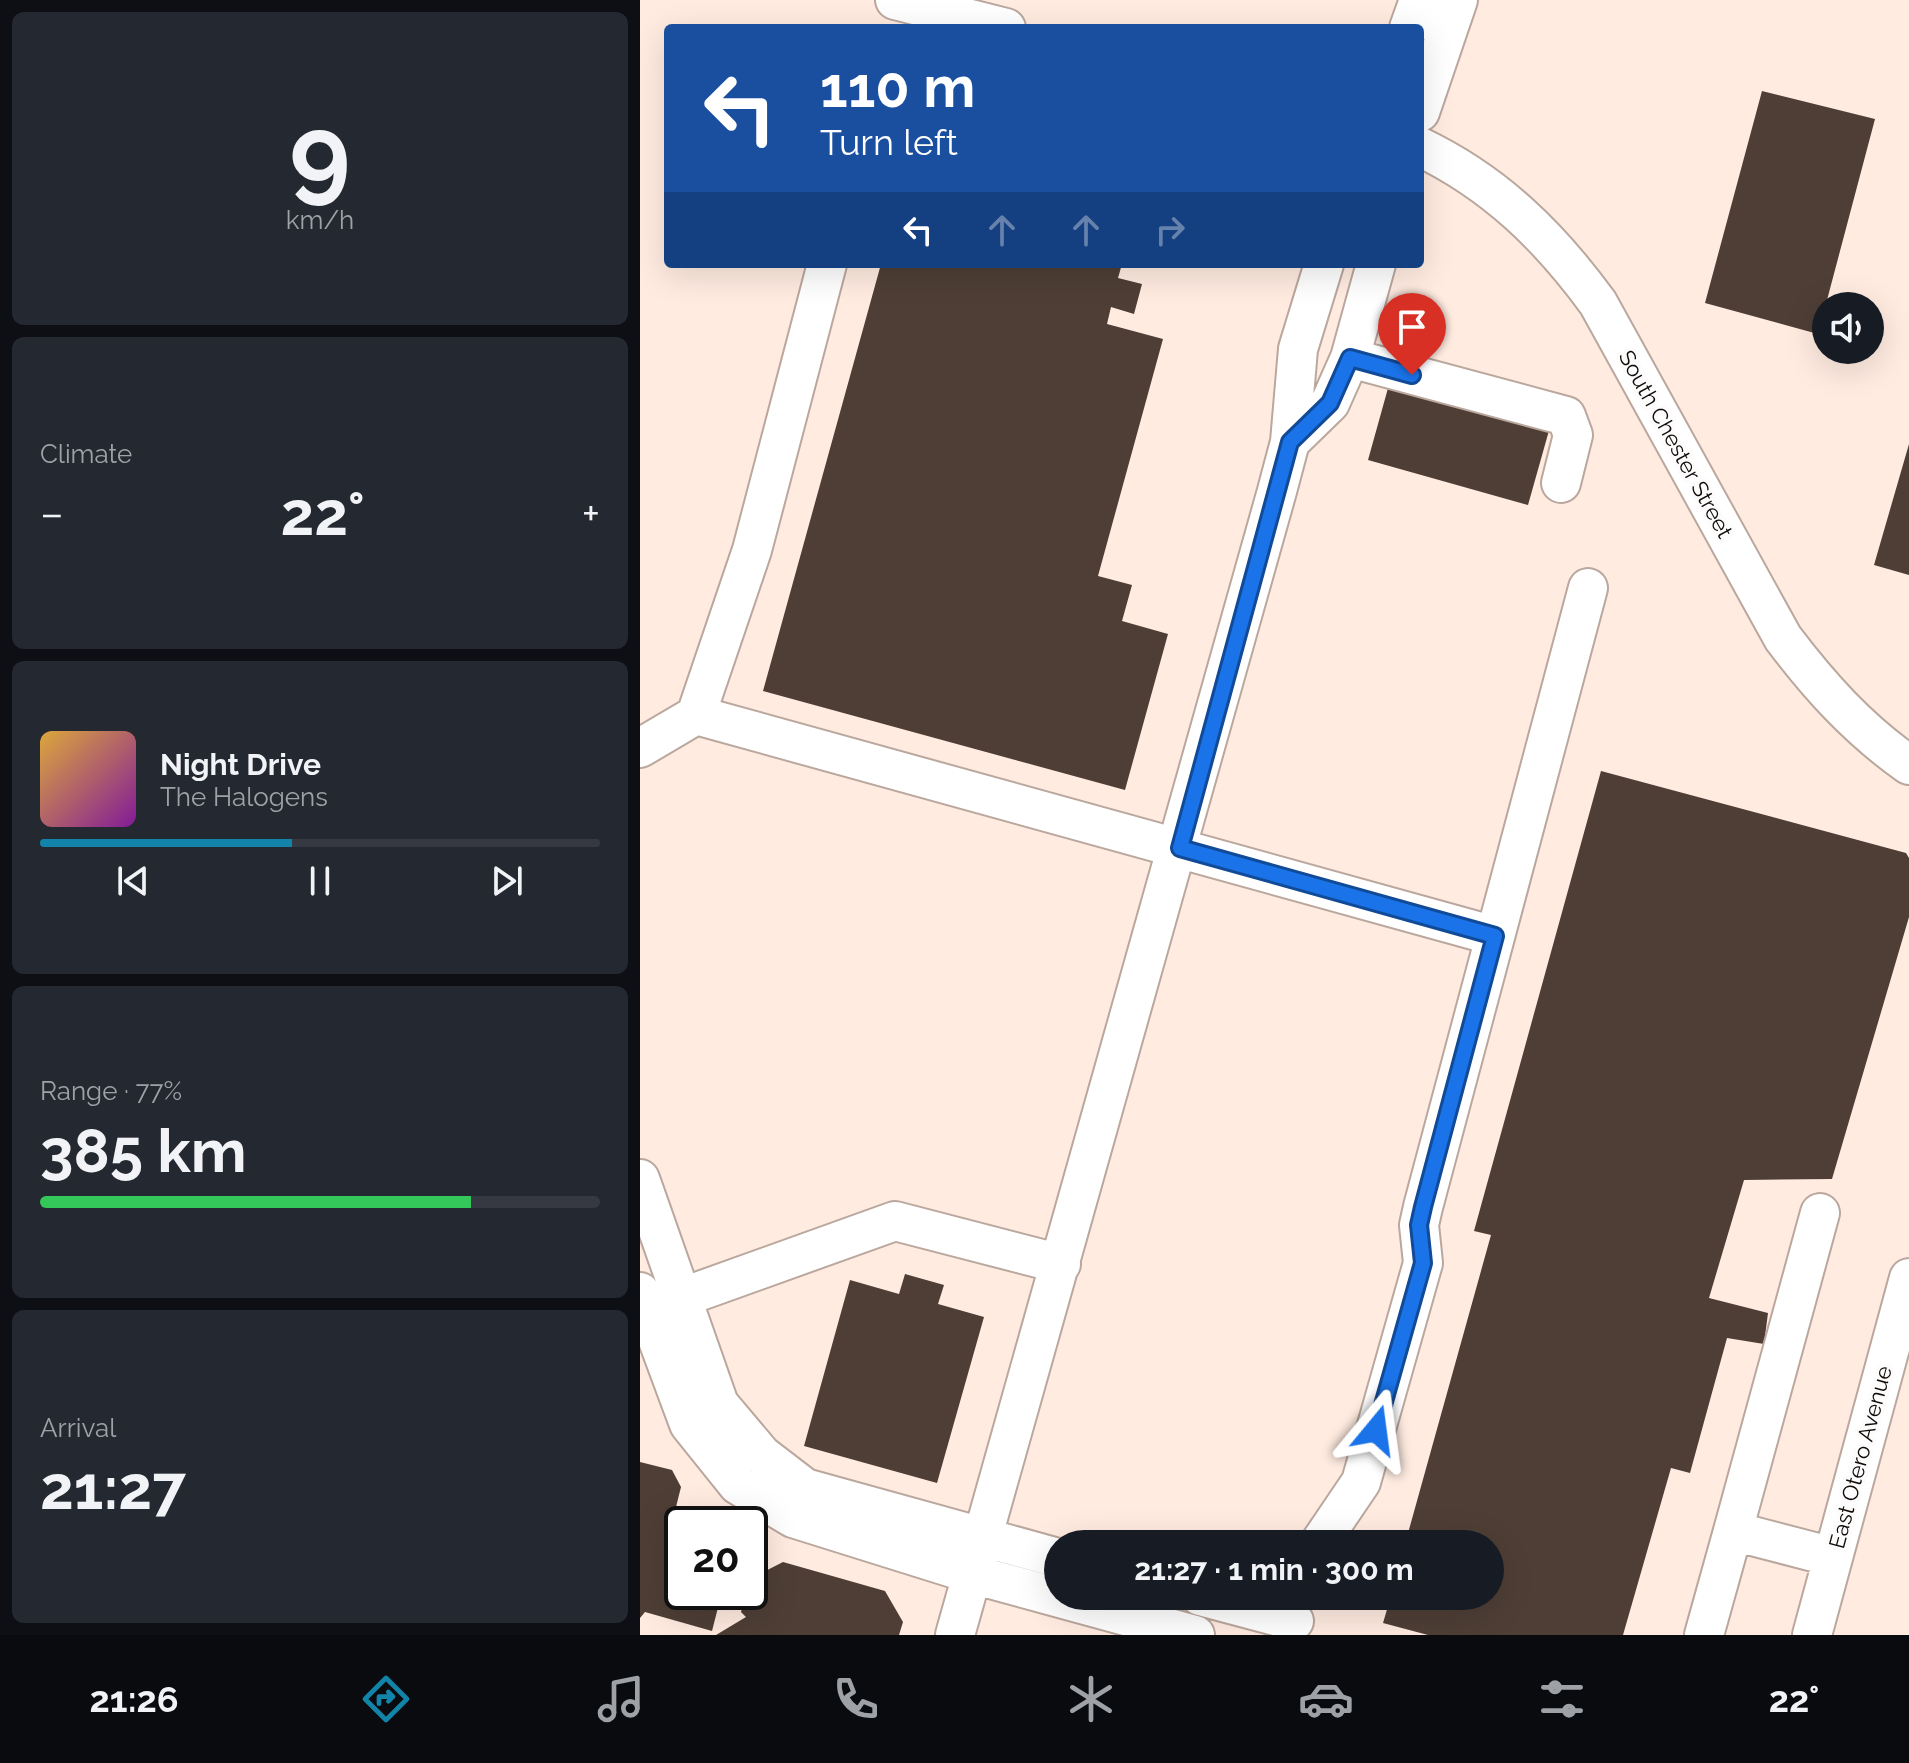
<!DOCTYPE html>
<meta charset="utf-8">
<style>
:root{--surface:#171b24;--page:#242831;--text:#f1f3f6;--muted:#9ea1a6;--line:#363941;--accent:#1284aa}
body{margin:0;font-family:Raleway,sans-serif;background:var(--page);color:var(--text);height:100vh;display:flex;flex-direction:column;font-size:30px;white-space:nowrap}
*{box-sizing:border-box;margin:0}
p{font-size:26px;color:var(--muted)}
.icon{flex:none;width:44px;height:44px;fill:none;stroke:currentColor;stroke-width:2;stroke-linecap:round;stroke-linejoin:round}
.map{position:relative;flex:1;overflow:hidden}
.panel{display:flex;flex-direction:column;gap:12px;padding:12px;background:#0d0f14;width:640px}
.panel>*{flex:none}
.hud{position:absolute;left:24px;top:24px;width:760px;height:244px;border-radius:8px;box-shadow:0 8px 32px #0002;background:#1a4fa0;color:#fff;overflow:hidden}
.fabs{position:absolute;left:1172px;top:292px;display:grid;gap:16px}
.fabs a{display:grid;place-items:center;width:72px;height:72px;border-radius:50%;background:var(--surface);box-shadow:0 8px 32px #0002;font-size:40px}
.speed{position:absolute;left:24px;top:1506px;display:flex;gap:16px;font-size:40px;font-weight:700;text-align:center}
.speed>*{display:grid;place-content:center;width:104px;height:104px;border-radius:50%;background:var(--surface);box-shadow:0 8px 32px #0002;line-height:1}
.speed .limit{border:4px solid #111;border-radius:12px;background:#fff;color:#111}
.pin{position:absolute;display:grid;place-items:center;width:68px;height:68px;color:#fff;margin:-82px -34px;border-radius:50% 50% 50% 0;rotate:-45deg;box-shadow:0 0 8px #0007}
.pin .icon{rotate:45deg}
.me{position:absolute;width:88px;margin:-44px;rotate:16deg;stroke-linejoin:round;filter:drop-shadow(0 0 6px #0008)}
.turn{display:flex;align-items:center;gap:28px;height:168px;padding:0 24px;font-size:36px}
.turn .icon{width:104px;height:104px;stroke-width:2.5}
.turn b{display:block;font-size:56px;line-height:68px}
.lanes{display:flex;align-items:center;height:76px;padding:0 24px;background:#0003;justify-content:center;gap:40px;direction:ltr}
.lanes .off{opacity:.35}
.big{font-size:60px;font-weight:700;line-height:1.1}
.panel .tile{flex:1;display:flex;flex-direction:column;justify-content:center;gap:12px;min-width:0;padding:0 28px;border-radius:12px;background:var(--page)}
.panel .dial{align-items:center;gap:0}
.dial b{font-size:104px;line-height:1}
.song{display:flex;align-items:center;gap:24px}
.cover{width:96px;height:96px;border-radius:12px;background:linear-gradient(135deg,hsl(40 70% 55%),hsl(290 70% 35%))}
.played{height:8px;border-radius:4px;background:linear-gradient(90deg,var(--accent) 45%,var(--line) 45%)}
.keys{display:flex;justify-content:space-around;direction:ltr}
.heat{display:flex;justify-content:space-between;align-items:center;font-size:44px;direction:ltr}
.charge{height:12px;border-radius:6px;background:linear-gradient(90deg,#34c759 77%,var(--line) 0)}
.trip{position:absolute;left:404px;top:1530px;width:460px;height:80px;border-radius:40px;background:var(--surface);box-shadow:0 8px 32px #0002;font-weight:700;line-height:80px;text-align:center}
.tabs{display:flex;height:128px;justify-content:space-around;align-items:center;background:#090b0e;color:var(--muted)}
.tabs .icon{width:56px;height:56px}
.tabs .selected{color:var(--accent)}
.tabs b{font-size:36px;color:var(--text)}
main{display:flex;flex:1;min-height:0}
.map>svg:first-child{display:block}
</style>
<main>
<section class="panel">
<div class="tile dial"><b>9</b><p>km/h</p></div>
<div class="tile"><p>Climate</p>
<div class="heat"><a>−</a><b class="big">22°</b><a>+</a></div>
</div>
<div class="tile">
<div class="song"><i class="cover"></i><div><b>Night Drive</b><p>The Halogens</p></div></div>
<div class="played"></div>
<div class="keys"><svg class="icon" aria-label="previous" viewBox="0 0 24 24"><path d="M18 5L8 12l10 7zM5 5v14"/></svg><svg class="icon" aria-label="pause" viewBox="0 0 24 24"><path d="M8 5v14M16 5v14"/></svg><svg class="icon" aria-label="next" viewBox="0 0 24 24"><path d="M6 5l10 7-10 7zM19 5v14"/></svg></div>
</div>
<div class="tile"><p>Range · 77%</p><b class="big">385 km</b><div class="charge"></div></div>
<div class="tile"><p>Arrival</p><b class="big">21:27</b></div>
</section>
<div class="map">
<svg width="1269" height="1635" viewBox="0 0 1269 1635">
<rect width="100%" height="100%" fill="#ffebe0"/>
<path fill="#4e3e36" d="M1122 91 1235 119 1178 334 1065 303Z
M241 264H482L478 278 502 284 494 314 471 307 467 324 523 339 458 576 492 585 482 621 528 634 485 790 123 691Z
M750 381 910 427 888 505 728 460Z
M1269 444V575L1234 565Z
M961 771 1266 853 1269 858V917L1192 1179 1104 1180 1069 1298 1128 1313 1124 1344 1087 1338 1050 1473 1031 1468 983 1635H788L743 1623 751 1596H850V1544H765L851 1235 834 1231Z
M265 1274 304 1285 298 1304 344 1317 297 1483 164 1446 210 1280 259 1294Z
M0 1462 32 1470 41 1487 31 1527 42 1530V1592H82L72 1631 5 1612 0 1618Z
M143 1562 245 1591 263 1622 259 1635H76L106 1617 101 1612 106 1592H110V1579Z"/>
<g fill="none" stroke-linecap="round" stroke-linejoin="round">
<g stroke="#baa79d" stroke-width="42">
<path id="minor" d="M255 0 366 28
M769 28 779 0
M780 112 818 0
M780 147C855 183 909 236 958 303L1143 638C1180 687 1218 729 1269 765
M187 264 112 550 56 715 855 936
M710 358 926 416 933 435 921 483
M650 442 690 403 710 358 736 264
M0 748 56 715
M0 1179 79 1404 122 1455 165 1488 418 1558
M0 1292 49 1424 98 1485 153 1518 332 1574 555 1635
M18 1306 255 1221 421 1264
M1093 1531 1180 1213
M679 1544 721 1482 783 1263 779 1225 783 1207 948 588
M560 1596 654 1621
M315 1635 637 491 650 442 658 349 684 264
M1064 1635 1093 1531 1193 1557
M1172 1635 1269 1278"/>
</g>
<use href="#minor" stroke="#fff" stroke-width="38"/>
</g>
<g fill="none" stroke-linecap="round" stroke-linejoin="round">
<g stroke="#114b97" stroke-width="20">
<path id="route" d="M736 1430 783 1263 779 1225 783 1207 855 936 540 848 650 442 690 403 710 358 772 375"/>
</g>
<use href="#route" stroke="#1a73e8" stroke-width="14"/>
</g>
<g text-anchor="middle" dominant-baseline="central" stroke-width="8" stroke-linejoin="round" paint-order="stroke">
<g font-size="22" fill="#110b08" stroke="#fcfcfc">
<text transform="translate(1036 444) rotate(61)">South Chester Street</text>
<text transform="translate(1220 1457) rotate(-75)">East Otero Avenue</text>
</g>
</g>
</svg>
<div class="fabs">
<a><svg class="icon" aria-label="sound" viewBox="0 0 24 24"><path d="M4 9h4l5-4v14l-5-4H4zM17 9q2 3 0 6"/></svg></a>
</div>
<div class="speed"><div class="limit">20</div></div>
<div class="pin" style="left:772px;top:375px;background:#d93025"><svg class="icon" aria-label="arrive" viewBox="0 0 24 24"><path d="M6 21V4h12l-3 4 3 4H6"/></svg></div>
<svg class="me" style="left:736px;top:1430px" viewBox="-20 -20 40 40"><path d="M0-17L14 15 0 8-14 15z" fill="#1a73e8" stroke="#fff" stroke-width="4"/></svg>
<div class="trip">21:27 · 1 min · 300 m</div>
<div class="hud">
<div class="turn"><svg class="icon" aria-label="left" viewBox="0 0 24 24"><path d="M17 20v-9H6M10 6l-5 5 5 5"/></svg><div><b>110 m</b>Turn left</div></div>
<div class="lanes"><svg class="icon" aria-label="left" viewBox="0 0 24 24"><path d="M17 20v-9H6M10 6l-5 5 5 5"/></svg><svg class="icon off" aria-label="ahead" viewBox="0 0 24 24"><path d="M12 20V5M6 11l6-6 6 6"/></svg><svg class="icon off" aria-label="ahead" viewBox="0 0 24 24"><path d="M12 20V5M6 11l6-6 6 6"/></svg><svg class="icon off" aria-label="right" viewBox="0 0 24 24"><path d="M7 20v-9h11M14 6l5 5-5 5"/></svg></div>
</div>
</div>
</main>
<nav class="tabs">
<b>21:26</b>
<svg class="icon selected" aria-label="directions" viewBox="0 0 24 24"><path d="M12 3l9 9-9 9-9-9zM9 14v-3h6M13 9l2 2-2 2"/></svg>
<svg class="icon" aria-label="music" viewBox="0 0 24 24"><path d="M9 18V5l10-2v13"/><circle cx="6" cy="18" r="3"/><circle cx="16" cy="16" r="3"/></svg>
<svg class="icon" aria-label="phone" viewBox="0 0 24 24"><path d="M5 4h4l2 5-3 2q2 4 5 5l2-3 5 2v4C11 20 4 13 5 4z"/></svg>
<svg class="icon" aria-label="climate" viewBox="0 0 24 24"><path d="M12 3v18M4 7l16 10M4 17L20 7"/></svg>
<svg class="icon" aria-label="car" viewBox="0 0 24 24"><path d="M5 17H2v-5l4-1 3-4h7l3 4 3 1v5h-3M9 17h6M6 11h13"/><circle cx="7" cy="17" r="2"/><circle cx="17" cy="17" r="2"/></svg>
<svg class="icon" aria-label="filters" viewBox="0 0 24 24"><path d="M4 7h16M4 17h16"/><circle cx="9" cy="7" r="2"/><circle cx="15" cy="17" r="2"/></svg>
<b>22°</b>
</nav>
